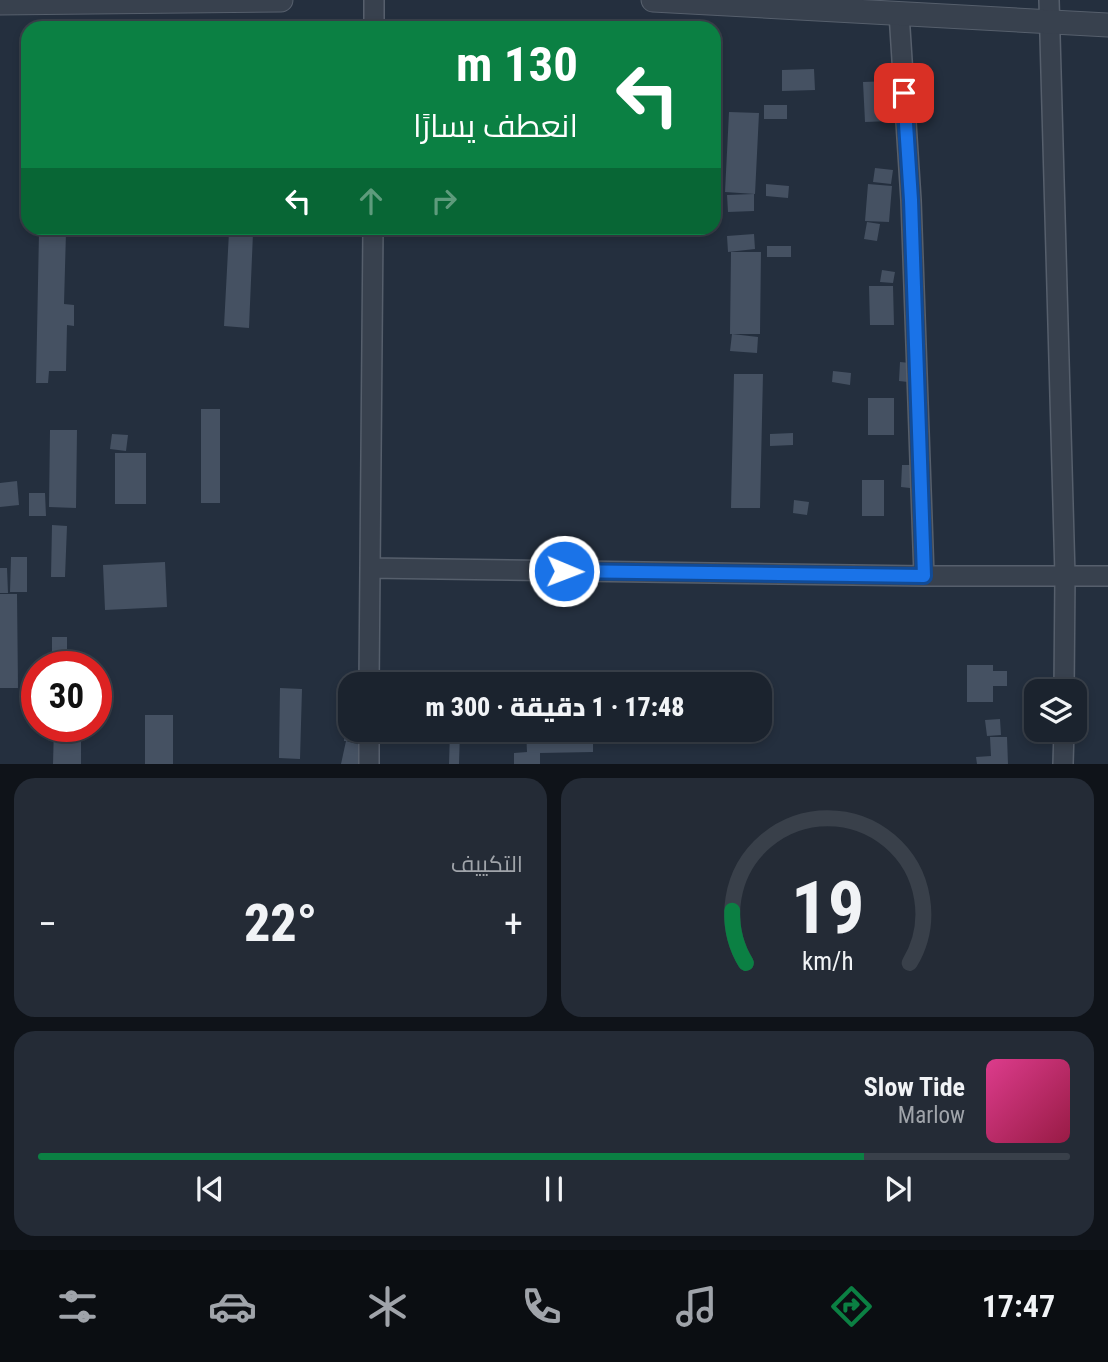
<!DOCTYPE html>
<html lang="ar">
<meta charset="utf-8">
<style>
:root{--surface:#1b232e;--page:#242b36;--text:#f1f3f6;--muted:#a0a4aa;--line:#39404a;--accent:#0b8043}
body{margin:0;font-family:"Roboto Condensed",Cairo,sans-serif;background:var(--page);color:var(--text);direction:rtl;height:100vh;display:flex;flex-direction:column;font-size:26px;white-space:nowrap}
*{box-sizing:border-box;margin:0}
p{font-size:23px;color:var(--muted)}
.icon{flex:none;width:38px;height:38px;fill:none;stroke:currentColor;stroke-width:2;stroke-linecap:round;stroke-linejoin:round}
.map{position:relative;height:764px;overflow:hidden;direction:ltr}
.panel{display:flex;flex-direction:column;gap:14px;padding:14px;background:#0f1319;flex:1}
.panel>*{flex:none}
.banner{position:absolute;left:21px;top:21px;width:700px;height:214px;border-radius:21px;box-shadow:0 4px 10px #0003,0 0 0 2px var(--line);direction:rtl;background:#0b8043;color:#fff;overflow:hidden}
.controls{position:absolute;left:1024px;top:679px;display:grid;gap:14px}
.controls a{display:grid;place-items:center;width:63px;height:63px;border-radius:14px;background:var(--surface);box-shadow:0 4px 10px #0003,0 0 0 2px var(--line);font-size:35px}
.speed{position:absolute;left:21px;top:651px;display:flex;gap:14px;font-size:35px;font-weight:700;text-align:center}
.speed>*{display:grid;place-content:center;width:91px;height:91px;border-radius:50%;background:var(--surface);box-shadow:0 4px 10px #0003,0 0 0 2px var(--line);line-height:1}
.speed .limit{border:10px solid #d22;background:#fff;color:#111}
.pin{position:absolute;display:grid;place-items:center;width:60px;height:60px;color:#fff;margin:-30px;border-radius:14px;box-shadow:0 4px 10px #0006}
.me{position:absolute;width:77px;margin:-38px;rotate:91deg;stroke-linejoin:round;filter:drop-shadow(0 0 5px #0008)}
.turn{display:flex;align-items:center;gap:24px;height:147px;padding:0 28px;font-size:32px}
.turn .icon{width:91px;height:91px;stroke-width:2.5}
.turn b{display:block;font-size:49px;line-height:60px}
.lanes{display:flex;align-items:center;height:66px;padding:0 28px;background:#0003;justify-content:center;gap:35px;direction:ltr}
.lanes .off{opacity:.35}
.big{font-size:52px;font-weight:800;line-height:1.1}
.panel .widget{flex:1;display:flex;flex-direction:column;justify-content:center;gap:10px;min-width:0;padding:0 24px;border-radius:21px;background:var(--page)}
.panel .dial{align-items:center;gap:0}
.dial svg{height:182px;overflow:visible;fill:none;stroke:var(--line);stroke-width:7;stroke-linecap:round;text-anchor:middle}
.dial text{fill:var(--text);stroke:none}
.song{display:flex;align-items:center;gap:21px}
.cover{width:84px;height:84px;border-radius:10px;background:linear-gradient(135deg,hsl(330 70% 55%),hsl(340 70% 35%))}
.played{height:7px;border-radius:4px;background:linear-gradient(90deg,var(--accent) 80%,var(--line) 80%)}
.keys{display:flex;justify-content:space-around;direction:ltr}
.heat{display:flex;justify-content:space-between;align-items:center;font-size:38px;direction:ltr}
.panel .tiles{flex:1;display:grid;gap:14px;grid-template-columns:1fr 1fr}
.widget:last-child{grid-column:span 2}
.trip{position:absolute;left:338px;top:672px;width:434px;height:70px;border-radius:21px;background:var(--surface);box-shadow:0 4px 10px #0003,0 0 0 2px var(--line);font-weight:800;line-height:70px;text-align:center;direction:rtl}
.menu{display:flex;height:112px;justify-content:space-around;align-items:center;background:#0b0e12;color:var(--muted)}
.menu .icon{width:49px;height:49px}
.menu .on{color:var(--accent)}
.menu b{font-size:32px;color:var(--text)}
.map>svg:first-child{display:block}
</style>
<div class="map">
<svg width="1108" height="764" viewBox="0 0 1108 764">
<rect width="100%" height="100%" fill="#242f3e"/>
<path fill="#455162" d="M878 67 905 68V78L878 77Z
M814 69 815 90 782 91V70Z
M890 81 891 121 865 122 863 82Z
M764 105H787V119H764Z
M729 112 759 113 755 194 725 192Z
M875 168 893 170 891 184 873 182Z
M766 184 789 186 788 198 766 196Z
M868 184 892 186 889 222 865 221Z
M754 194V211L728 212 727 195Z
M867 222 880 224 877 241 864 239Z
M39 232H66L64 304 74 305V326L67 325 66 371H49L48 383H36Z
M229 232 253 233 249 328 224 326Z
M754 234 755 249 728 252 727 236Z
M767 246H791V257H767Z
M731 252H761L760 334H730Z
M882 270 895 272 893 283 880 282Z
M869 286H893L894 325H870Z
M732 334 758 337 757 353 730 351Z
M900 362 910 363 908 382 899 381Z
M833 371 851 373 850 385 832 382Z
M734 374H763L760 508H731Z
M868 398H894V435H868Z
M201 409H220V503H201Z
M50 430H77L76 508 49 507Z
M793 433V445L770 446V434Z
M112 434 128 435 126 451 110 449Z
M115 453H146V504H115Z
M902 465H911L910 488 901 487Z
M862 480H884V516H862Z
M17 481 19 505 0 507V483Z
M29 493H45L46 516H29Z
M794 500 809 502 807 515 793 513Z
M52 525 67 526 65 577H51Z
M11 557H27V592H10Z
M165 562 167 607 105 610 103 565Z
M0 568H7L8 593H0Z
M0 594H17L18 688H0Z
M52 637H67V666H52Z
M967 665H993V671H1007V686H993V702H967Z
M280 688 302 689 300 759 279 758Z
M145 715H173V764H145Z
M1000 719 1001 735 987 736 985 720Z
M54 726H81V764H53Z
M345 728 362 730 361 741H344Z
M526 730H593V752L540 753V764H514V753L527 752Z
M594 730H630L631 741 595 744Z
M450 731H460L459 764H449Z
M990 737H1007L1008 764H977L976 757 991 756Z
M346 741 365 746 360 764H341Z"/>
<g fill="none" stroke-linecap="round" stroke-linejoin="round">
<g stroke="#565f6c" stroke-width="22">
<path id="minor" d="M1049 0 1065 576 1064 691
M899 13 911 200 924 576H1108
M374 28V0
M370 568 924 576
M369 684 373 228
M369 764V730
M1063 764 1064 730"/>
</g>
<g stroke="#565f6c" stroke-width="25">
<path id="tertiary" d="M653 0 1108 25
M0 3 281 0"/>
</g>
<use href="#minor" stroke="#38414e" stroke-width="19"/>
<use href="#tertiary" stroke="#38414e" stroke-width="23"/>
</g>
<g fill="none" stroke-linecap="round" stroke-linejoin="round">
<g stroke="#114b97" stroke-width="18">
<path id="route" d="M564 571 924 576 911 200 904 93"/>
</g>
<use href="#route" stroke="#1a73e8" stroke-width="12"/>
</g>
</svg>
<div class="controls">
<a><svg class="icon" aria-label="layers" viewBox="0 0 24 24"><path d="M12 4l9 5-9 5-9-5zM3 14l9 5 9-5"/></svg></a>
</div>
<div class="speed"><div class="limit">30</div></div>
<div class="pin" style="left:904px;top:93px;background:#d93025"><svg class="icon" aria-label="arrive" viewBox="0 0 24 24"><path d="M6 21V4h12l-3 4 3 4H6"/></svg></div>
<svg class="me" style="left:564px;top:571px" viewBox="-20 -20 40 40"><circle r="17" fill="#1a73e8" stroke="#fff" stroke-width="3"/><path d="M0-11L8 9 0 5-8 9z" fill="#fff"/></svg>
<div class="trip">17:48 · 1 دقيقة · 300 m</div>
<div class="banner">
<div class="turn"><svg class="icon" aria-label="left" viewBox="0 0 24 24"><path d="M17 20v-9H6M10 6l-5 5 5 5"/></svg><div><b>130 m</b>انعطف يسارًا</div></div>
<div class="lanes"><svg class="icon" aria-label="left" viewBox="0 0 24 24"><path d="M17 20v-9H6M10 6l-5 5 5 5"/></svg><svg class="icon off" aria-label="ahead" viewBox="0 0 24 24"><path d="M12 20V5M6 11l6-6 6 6"/></svg><svg class="icon off" aria-label="right" viewBox="0 0 24 24"><path d="M7 20v-9h11M14 6l5 5-5 5"/></svg></div>
</div>
</div>
<section class="panel">
<div class="tiles">
<div class="widget dial"><svg viewBox="0 0 100 80">
<path d="M14 69A42 42 0 1 1 86 69"/>
<path d="M14 69A42 42 0 0 1 8 46" stroke="#0b8043"/>
<text x="50" y="56" font-size="32" font-weight="700">19</text>
<text x="50" y="72" font-size="11">km/h</text>
</svg></div>
<div class="widget"><p>التكييف</p>
<div class="heat"><a>−</a><b class="big">22°</b><a>+</a></div>
</div>
<div class="widget">
<div class="song"><i class="cover"></i><div><b>Slow Tide</b><p>Marlow</p></div></div>
<div class="played"></div>
<div class="keys"><svg class="icon" aria-label="previous" viewBox="0 0 24 24"><path d="M18 5L8 12l10 7zM5 5v14"/></svg><svg class="icon" aria-label="pause" viewBox="0 0 24 24"><path d="M8 5v14M16 5v14"/></svg><svg class="icon" aria-label="next" viewBox="0 0 24 24"><path d="M6 5l10 7-10 7zM19 5v14"/></svg></div>
</div>
</div>
</section>
<nav class="menu">
<b>17:47</b>
<svg class="icon on" aria-label="directions" viewBox="0 0 24 24"><path d="M12 3l9 9-9 9-9-9zM9 14v-3h6M13 9l2 2-2 2"/></svg>
<svg class="icon" aria-label="music" viewBox="0 0 24 24"><path d="M9 18V5l10-2v13"/><circle cx="6" cy="18" r="3"/><circle cx="16" cy="16" r="3"/></svg>
<svg class="icon" aria-label="phone" viewBox="0 0 24 24"><path d="M5 4h4l2 5-3 2q2 4 5 5l2-3 5 2v4C11 20 4 13 5 4z"/></svg>
<svg class="icon" aria-label="climate" viewBox="0 0 24 24"><path d="M12 3v18M4 7l16 10M4 17L20 7"/></svg>
<svg class="icon" aria-label="car" viewBox="0 0 24 24"><path d="M5 17H2v-5l4-1 3-4h7l3 4 3 1v5h-3M9 17h6M6 11h13"/><circle cx="7" cy="17" r="2"/><circle cx="17" cy="17" r="2"/></svg>
<svg class="icon" aria-label="filters" viewBox="0 0 24 24"><path d="M4 7h16M4 17h16"/><circle cx="9" cy="7" r="2"/><circle cx="15" cy="17" r="2"/></svg>
</nav>
